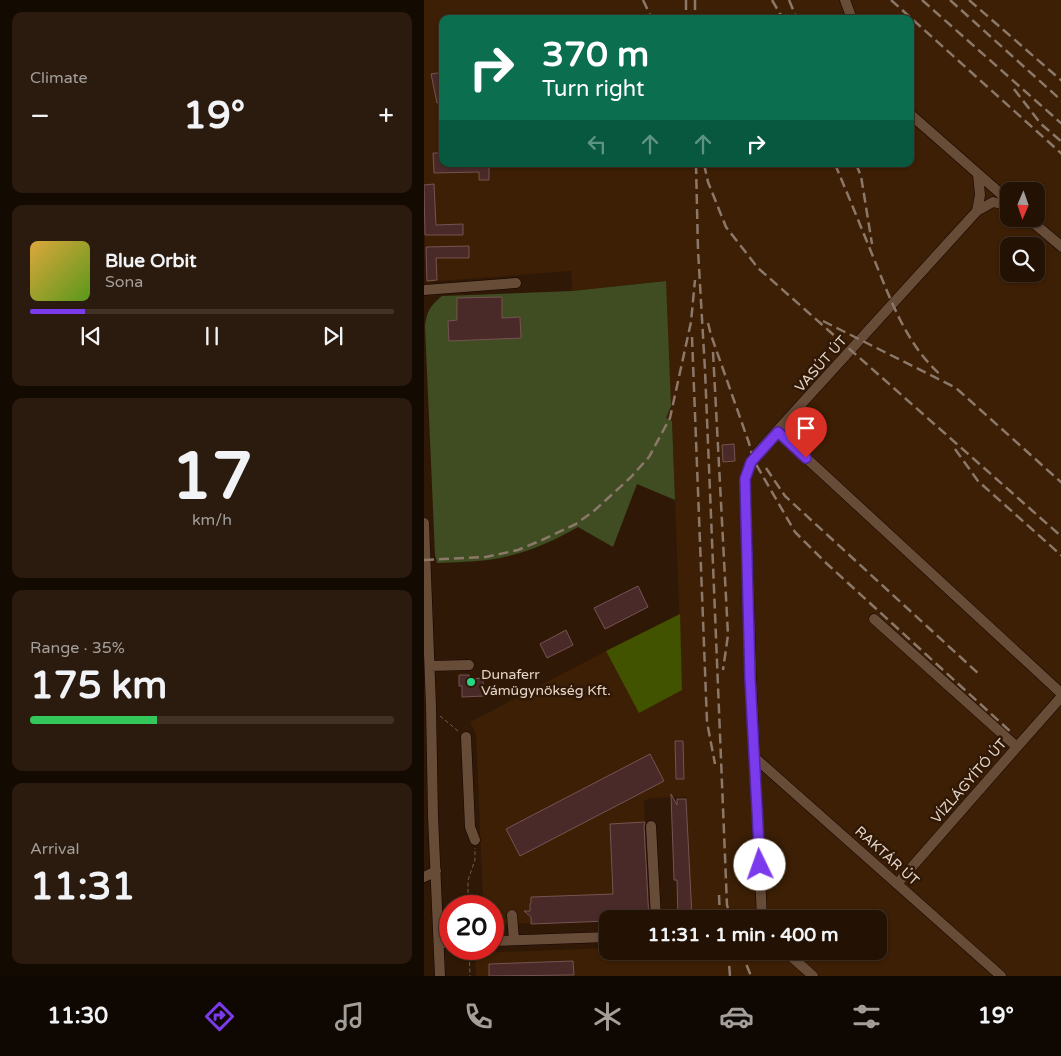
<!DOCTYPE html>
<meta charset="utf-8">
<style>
:root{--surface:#231204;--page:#2b1b0e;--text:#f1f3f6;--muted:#a39e9a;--line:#403226;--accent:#7c3aed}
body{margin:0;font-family:"Varela Round",sans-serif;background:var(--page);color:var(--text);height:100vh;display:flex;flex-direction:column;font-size:19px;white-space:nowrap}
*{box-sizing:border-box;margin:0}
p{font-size:16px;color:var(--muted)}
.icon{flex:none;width:28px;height:28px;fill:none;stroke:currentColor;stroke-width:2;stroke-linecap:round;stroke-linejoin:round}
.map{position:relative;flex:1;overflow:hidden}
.sheet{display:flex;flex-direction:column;gap:12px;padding:12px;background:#130a02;width:424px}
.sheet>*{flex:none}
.banner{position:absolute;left:15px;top:15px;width:475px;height:152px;border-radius:10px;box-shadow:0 1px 4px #0004,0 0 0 1px var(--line);background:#0b6e4f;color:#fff;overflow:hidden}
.needle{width:32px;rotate:182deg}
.buttons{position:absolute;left:576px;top:182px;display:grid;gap:10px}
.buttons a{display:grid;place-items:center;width:45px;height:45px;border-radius:10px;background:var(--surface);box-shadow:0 1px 4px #0004,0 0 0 1px var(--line);font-size:25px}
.speed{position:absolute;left:15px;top:895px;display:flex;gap:10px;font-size:25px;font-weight:700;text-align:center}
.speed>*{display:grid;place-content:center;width:65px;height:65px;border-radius:50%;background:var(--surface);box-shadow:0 1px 4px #0004,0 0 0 1px var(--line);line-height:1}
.speed .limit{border:8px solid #d22;background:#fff;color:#111}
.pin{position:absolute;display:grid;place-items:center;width:42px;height:42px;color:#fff;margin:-51px -21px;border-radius:50% 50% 50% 0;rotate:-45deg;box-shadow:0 0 5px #0007}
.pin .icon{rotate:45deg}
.me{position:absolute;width:55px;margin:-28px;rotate:357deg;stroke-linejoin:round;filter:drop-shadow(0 0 4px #0008)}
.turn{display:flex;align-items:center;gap:18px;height:105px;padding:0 20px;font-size:22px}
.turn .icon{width:65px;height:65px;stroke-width:2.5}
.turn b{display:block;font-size:35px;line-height:42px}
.lanes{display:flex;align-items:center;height:48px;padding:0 20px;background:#0003;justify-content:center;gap:25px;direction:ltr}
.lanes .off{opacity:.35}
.big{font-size:38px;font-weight:700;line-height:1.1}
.sheet .card{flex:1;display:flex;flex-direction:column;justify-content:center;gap:8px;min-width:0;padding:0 18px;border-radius:10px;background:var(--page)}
.sheet .dial{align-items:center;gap:0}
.dial b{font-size:65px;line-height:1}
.song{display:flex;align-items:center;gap:15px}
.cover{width:60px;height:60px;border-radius:8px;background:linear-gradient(135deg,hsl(40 70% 55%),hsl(90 70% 35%))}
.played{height:5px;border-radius:2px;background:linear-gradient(90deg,var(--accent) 15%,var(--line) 15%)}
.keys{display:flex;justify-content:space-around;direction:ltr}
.heat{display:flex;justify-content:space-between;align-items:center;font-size:28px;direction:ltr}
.charge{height:8px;border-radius:4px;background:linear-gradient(90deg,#34c759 35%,var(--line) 0)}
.trip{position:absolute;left:175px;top:910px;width:288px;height:50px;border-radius:10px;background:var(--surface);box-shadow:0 1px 4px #0004,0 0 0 1px var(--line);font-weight:700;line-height:50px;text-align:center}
.dock{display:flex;height:80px;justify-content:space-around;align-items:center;background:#0e0702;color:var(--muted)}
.dock .icon{width:35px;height:35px}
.dock .on{color:var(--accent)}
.dock b{font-size:22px;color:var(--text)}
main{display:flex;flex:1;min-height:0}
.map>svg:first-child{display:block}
</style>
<main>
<section class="sheet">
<div class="card"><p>Climate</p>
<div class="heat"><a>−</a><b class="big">19°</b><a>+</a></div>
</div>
<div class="card">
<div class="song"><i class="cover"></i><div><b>Blue Orbit</b><p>Sona</p></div></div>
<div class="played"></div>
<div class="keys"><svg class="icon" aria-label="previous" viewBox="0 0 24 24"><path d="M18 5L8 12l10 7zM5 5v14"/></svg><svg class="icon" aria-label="pause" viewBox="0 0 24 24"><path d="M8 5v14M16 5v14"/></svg><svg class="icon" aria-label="next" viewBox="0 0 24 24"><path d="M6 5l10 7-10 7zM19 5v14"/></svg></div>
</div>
<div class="card dial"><b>17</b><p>km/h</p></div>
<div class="card"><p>Range · 35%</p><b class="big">175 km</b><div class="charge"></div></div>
<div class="card"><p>Arrival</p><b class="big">11:31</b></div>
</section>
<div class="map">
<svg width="638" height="976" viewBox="0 0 638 976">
<rect width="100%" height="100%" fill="#2f1805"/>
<path fill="#3c1f05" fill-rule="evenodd" d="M0 0H637V976H52L51 953 184 948V951H454V919H254L253 881 250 880 248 818H263L262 797 227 798 220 801 225 919H184V920L69 925V906H50L59 901 52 735 46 722 182 651 215 712 258 689 248 421 242 418V281L148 291 147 271 2 282 0 204ZM19 19H486V164H19ZM585 191H612V219H585ZM585 246H612V274H585Z"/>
<path fill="#404c21" d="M242 281 247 406 242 418 248 421 251 500 213 484 189 547 154 527C127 543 95 556 64 560 47 562 30 562 13 563L11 555 1 326C3 311 6 306 18 296L148 291Z"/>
<path fill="#425300" d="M256 614 258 690 215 713 182 651Z"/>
<path fill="#4a2a29" stroke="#765351" d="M19 72V101L13 103 7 74Z
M9 153H19V164H65V180H55V172L10 173Z
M10 184 12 225 39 224V235H1L0 185Z
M45 246V258H12L13 280 3 281 2 247Z
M78 297V318L96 317 97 338 25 341 24 321 33 320V298Z
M310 444 311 461 299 462 298 445Z
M214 586 224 607 181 629 170 608Z
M142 630 149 645 123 658 116 644Z
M35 675H45V679L59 678 60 696 38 697V686H35Z
M251 741H259L260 779H252Z
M226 754 240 781 96 856 82 829Z
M247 794 253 805V799H262L268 917H261L262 919H254L253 880H250Z
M221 822 220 826 225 919H184V921L107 924V917L100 911H106V904L107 902V897L189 894 186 824Z
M149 961 150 975 65 976V964Z"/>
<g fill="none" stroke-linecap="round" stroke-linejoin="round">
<g stroke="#160300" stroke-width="11">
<path id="minor" d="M421 0 428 19
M486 114 585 201
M553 211 569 202 585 206
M605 219 638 247
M0 290 92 283
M354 432 638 694
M0 523 7 706 9 816 16 976
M450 619 593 747
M6 666 45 665
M42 737 46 827 51 840
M330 757 577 976
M227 826 232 919
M0 877 12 871
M473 884 593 747 638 696
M88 915 90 940
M338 919 327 678 321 479 327 462 332 454 553 211 556 195 554 174
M69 941 184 937
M15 943H26
M361 951 389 976"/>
</g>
<path stroke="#705b4b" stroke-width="1" stroke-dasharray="4 2.5" stroke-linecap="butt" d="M16 716 34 731
M44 906V880L51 860V848
M45 949 46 976"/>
<use href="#minor" stroke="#674c38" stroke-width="10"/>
<path stroke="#8c7869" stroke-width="2.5" stroke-dasharray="10 5" stroke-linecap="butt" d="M219 0 228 19
M262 0V19
M271 0V19
M348 0 359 19
M365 0 373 19
M467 0 638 154
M498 0 638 124
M526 0 638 101
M545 0 638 81
M590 89 617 124 638 142
M272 164 274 250 281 370 303 905 307 919
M280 164 284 182 302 227 334 268 638 537
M411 164C424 195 437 227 450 259 467 301 483 346 518 376
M432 164 437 176 448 244
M399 321 532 388 638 483
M284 323 287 335 325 443 329 459 371 532 401 562 588 733
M268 337 283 722 291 764
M289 352 304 635 299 670
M531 449 554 481 638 556
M342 468 361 496 556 675
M0 560 62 557 94 550 118 540 152 524 171 510 207 477 225 457 246 418 267 322 271 280
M295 895 296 919
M304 951 306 976
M317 951 327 976"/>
</g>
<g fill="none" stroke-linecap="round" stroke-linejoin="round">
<g stroke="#51269a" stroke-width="12">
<path id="route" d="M336 865 326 678 321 479 327 462 354 432 382 458"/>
</g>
<use href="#route" stroke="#7c3aed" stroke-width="9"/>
</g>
<circle fill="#26d886" stroke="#2f1805" stroke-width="2" cx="47" cy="682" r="5"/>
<g text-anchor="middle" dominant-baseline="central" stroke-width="5" stroke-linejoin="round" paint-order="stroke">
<g font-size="14" fill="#e7d7cb" stroke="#2f1805">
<text transform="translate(397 364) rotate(-48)">VASÚT ÚT</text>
<text transform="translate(545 781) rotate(-49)">VÍZLÁGYÍTÓ ÚT</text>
<text transform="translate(463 856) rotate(42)">RAKTÁR ÚT</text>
</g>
<g font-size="14" fill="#e7d7cb" stroke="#2f1805" text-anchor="start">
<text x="57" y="674">Dunaferr<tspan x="57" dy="16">Vámügynökség Kft.</tspan></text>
</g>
</g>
</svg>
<div class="buttons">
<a><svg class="needle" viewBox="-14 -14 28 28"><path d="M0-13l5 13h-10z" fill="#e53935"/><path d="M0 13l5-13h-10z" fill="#a39e9a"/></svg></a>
<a><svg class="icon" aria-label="search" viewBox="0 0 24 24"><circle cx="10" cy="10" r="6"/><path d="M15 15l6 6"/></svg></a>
</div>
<div class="speed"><div class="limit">20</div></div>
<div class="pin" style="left:382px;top:458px;background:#d93025"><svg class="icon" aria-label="arrive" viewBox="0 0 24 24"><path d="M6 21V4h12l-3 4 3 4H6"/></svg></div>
<svg class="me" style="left:336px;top:865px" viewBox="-20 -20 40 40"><circle r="19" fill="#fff"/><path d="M0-13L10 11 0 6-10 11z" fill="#7c3aed"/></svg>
<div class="trip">11:31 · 1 min · 400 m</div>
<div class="banner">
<div class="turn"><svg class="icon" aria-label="right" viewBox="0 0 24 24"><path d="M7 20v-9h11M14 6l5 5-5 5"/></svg><div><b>370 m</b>Turn right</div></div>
<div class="lanes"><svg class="icon off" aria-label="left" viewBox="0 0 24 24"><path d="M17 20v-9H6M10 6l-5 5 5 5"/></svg><svg class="icon off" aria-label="ahead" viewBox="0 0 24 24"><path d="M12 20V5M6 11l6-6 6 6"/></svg><svg class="icon off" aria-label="ahead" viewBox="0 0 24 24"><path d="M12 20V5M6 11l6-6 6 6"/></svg><svg class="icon" aria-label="right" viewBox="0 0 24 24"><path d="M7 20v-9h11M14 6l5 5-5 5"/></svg></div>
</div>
</div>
</main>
<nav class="dock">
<b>11:30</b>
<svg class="icon on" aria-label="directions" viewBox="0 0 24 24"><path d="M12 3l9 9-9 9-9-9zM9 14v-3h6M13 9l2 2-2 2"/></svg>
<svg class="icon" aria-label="music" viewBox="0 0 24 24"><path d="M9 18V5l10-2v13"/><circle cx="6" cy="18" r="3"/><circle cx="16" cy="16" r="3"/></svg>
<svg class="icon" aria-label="phone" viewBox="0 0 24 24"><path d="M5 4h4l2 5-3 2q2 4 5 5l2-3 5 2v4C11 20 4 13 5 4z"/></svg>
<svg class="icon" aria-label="climate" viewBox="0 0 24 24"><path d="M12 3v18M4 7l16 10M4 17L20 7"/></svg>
<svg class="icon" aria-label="car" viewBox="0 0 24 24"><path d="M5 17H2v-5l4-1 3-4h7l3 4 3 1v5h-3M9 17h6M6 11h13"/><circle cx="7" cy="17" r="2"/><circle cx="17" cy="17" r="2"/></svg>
<svg class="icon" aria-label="filters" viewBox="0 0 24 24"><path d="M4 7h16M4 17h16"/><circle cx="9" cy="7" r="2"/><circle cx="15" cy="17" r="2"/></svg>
<b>19°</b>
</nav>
